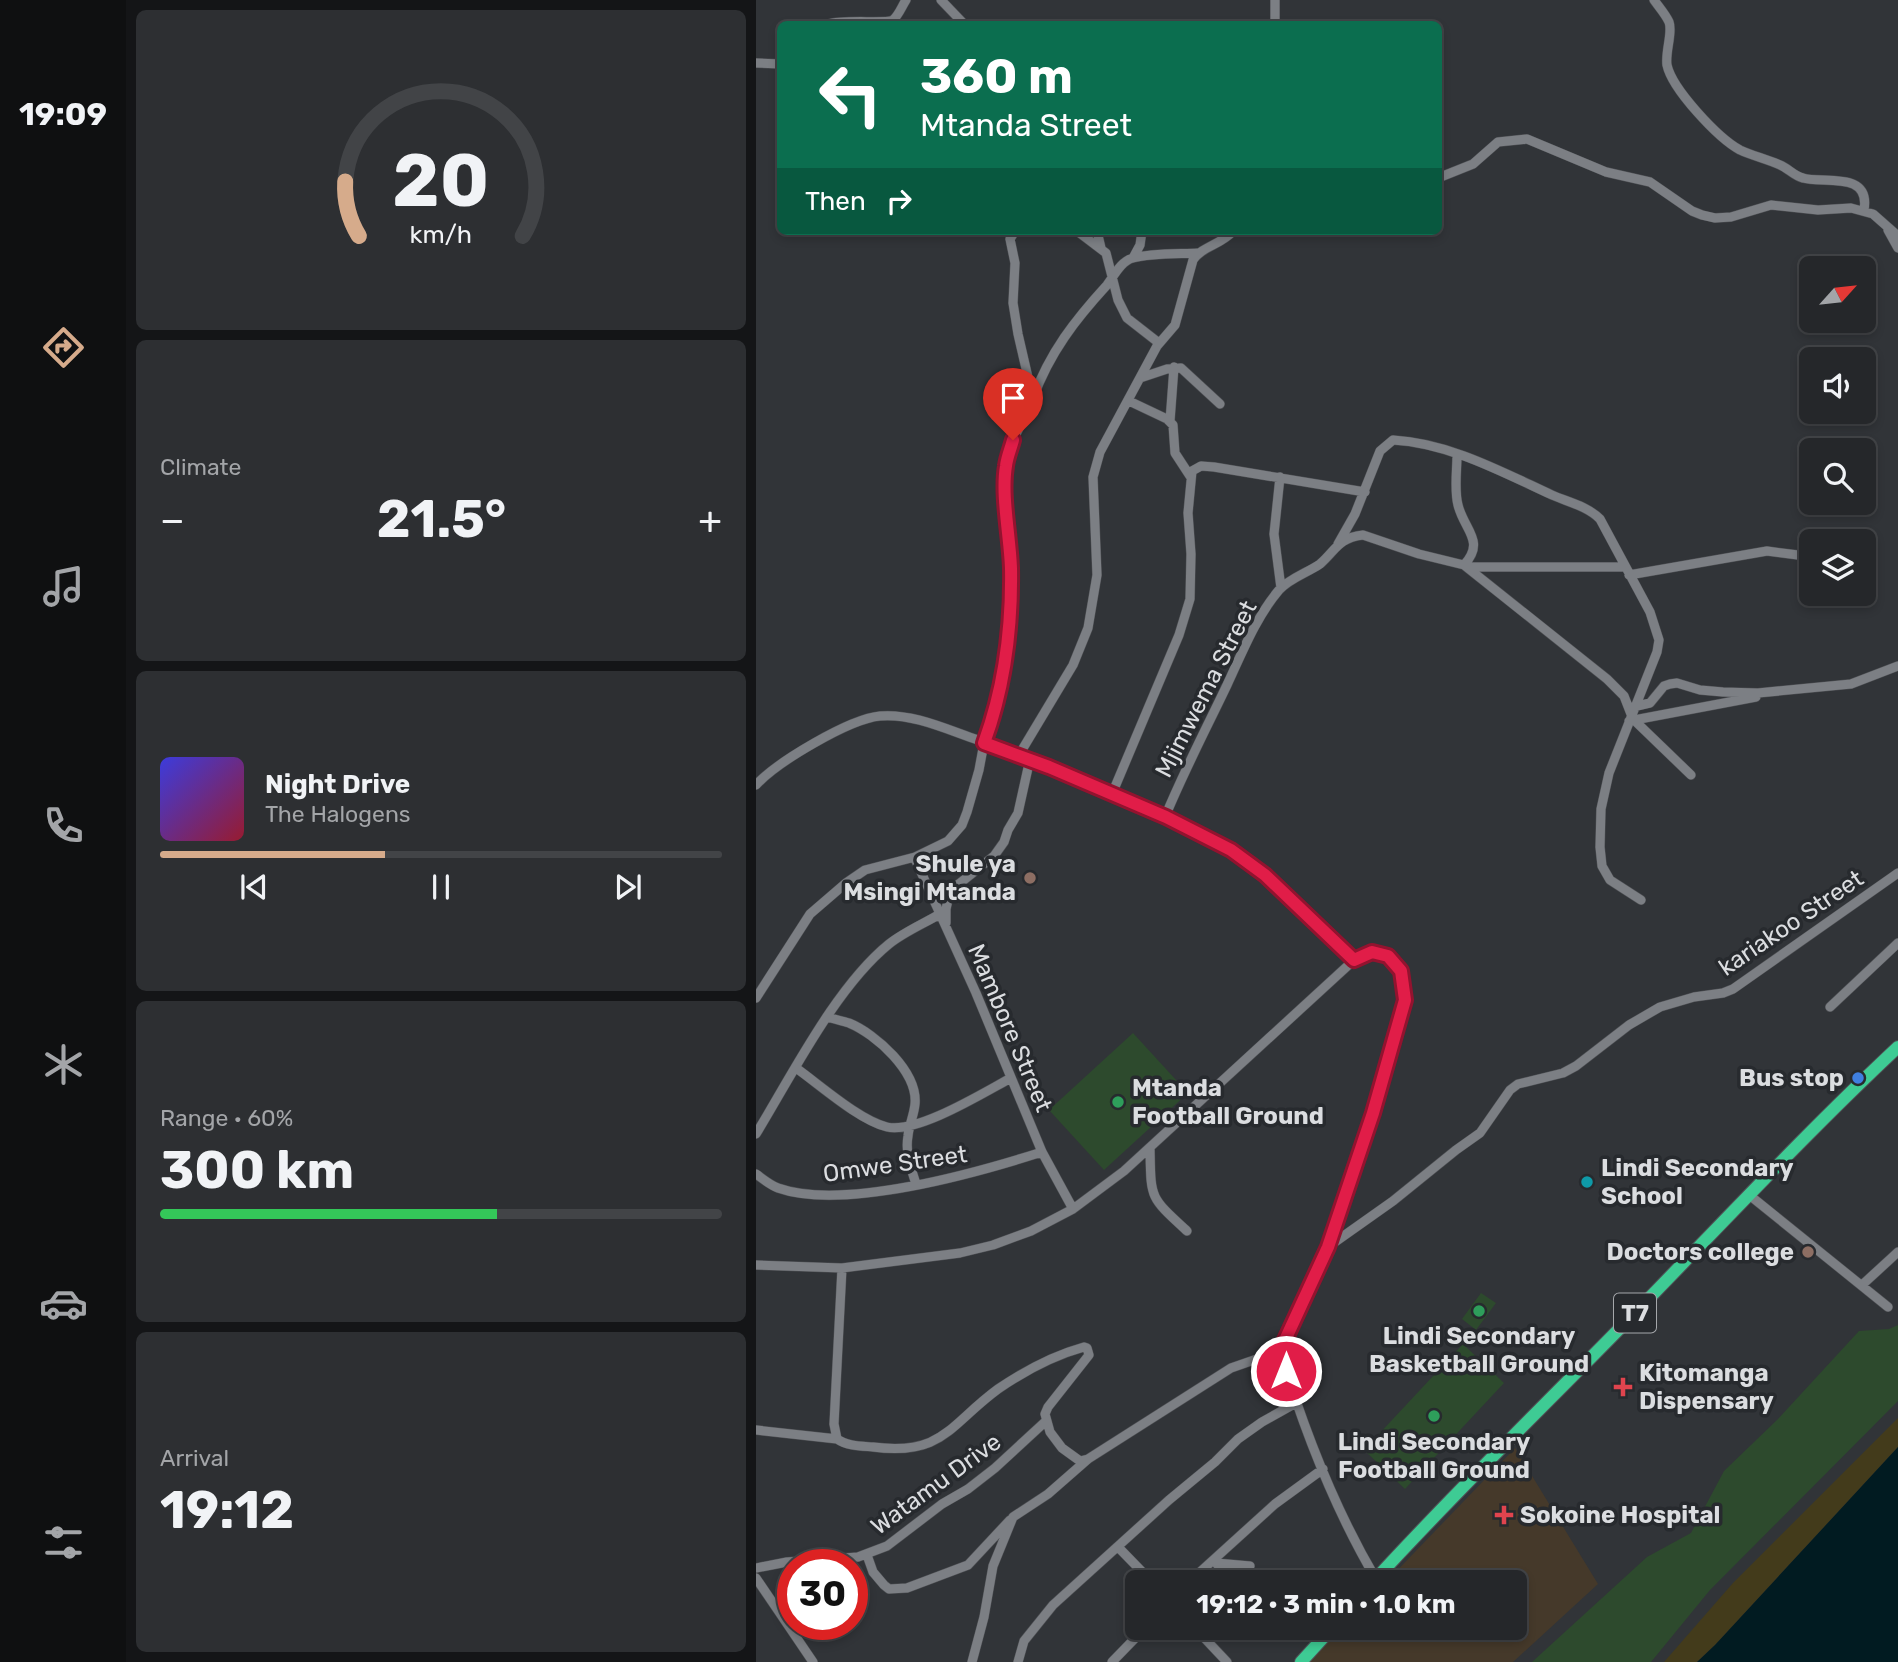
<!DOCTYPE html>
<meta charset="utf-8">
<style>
:root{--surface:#25272a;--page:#2d2f32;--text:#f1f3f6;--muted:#a3a5a8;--line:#424447;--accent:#d6ab8b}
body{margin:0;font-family:Rubik,sans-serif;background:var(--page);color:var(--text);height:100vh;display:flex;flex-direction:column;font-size:26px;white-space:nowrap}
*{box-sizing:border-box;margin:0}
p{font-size:23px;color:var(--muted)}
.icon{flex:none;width:38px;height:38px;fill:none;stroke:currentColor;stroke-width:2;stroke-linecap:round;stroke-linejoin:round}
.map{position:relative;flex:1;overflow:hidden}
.drawer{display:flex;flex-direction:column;gap:10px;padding:10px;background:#141517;width:630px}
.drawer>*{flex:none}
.hud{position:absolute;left:21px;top:21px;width:665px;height:214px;border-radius:10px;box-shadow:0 4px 10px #0003,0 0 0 2px var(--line);background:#0b6e4f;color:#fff;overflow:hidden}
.needle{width:46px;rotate:63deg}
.tools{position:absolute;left:1043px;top:256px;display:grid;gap:14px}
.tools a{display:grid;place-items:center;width:77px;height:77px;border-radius:10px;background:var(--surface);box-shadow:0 4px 10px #0003,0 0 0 2px var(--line);font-size:35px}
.speed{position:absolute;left:21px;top:1549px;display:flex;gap:14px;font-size:35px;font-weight:700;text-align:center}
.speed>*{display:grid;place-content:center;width:91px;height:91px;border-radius:50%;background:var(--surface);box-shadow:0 4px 10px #0003,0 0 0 2px var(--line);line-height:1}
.speed .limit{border:10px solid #d22;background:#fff;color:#111}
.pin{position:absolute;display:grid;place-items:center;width:60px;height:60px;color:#fff;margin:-72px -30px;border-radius:50% 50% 50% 0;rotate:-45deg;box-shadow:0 0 7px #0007}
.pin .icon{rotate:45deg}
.me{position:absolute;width:77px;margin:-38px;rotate:0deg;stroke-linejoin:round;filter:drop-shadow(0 0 5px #0008)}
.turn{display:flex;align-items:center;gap:24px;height:147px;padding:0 28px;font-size:32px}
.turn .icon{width:91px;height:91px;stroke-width:2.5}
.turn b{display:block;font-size:49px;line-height:60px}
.then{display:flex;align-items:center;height:66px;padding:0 28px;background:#0003;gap:14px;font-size:26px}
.big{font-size:52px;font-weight:700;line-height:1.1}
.drawer .tile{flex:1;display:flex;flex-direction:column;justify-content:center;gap:10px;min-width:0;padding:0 24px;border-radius:10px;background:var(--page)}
.drawer .dial{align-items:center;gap:0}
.dial svg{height:182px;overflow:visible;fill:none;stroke:var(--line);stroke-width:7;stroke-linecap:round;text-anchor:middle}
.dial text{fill:var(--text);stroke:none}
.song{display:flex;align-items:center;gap:21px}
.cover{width:84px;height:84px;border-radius:10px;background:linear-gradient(135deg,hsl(240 70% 55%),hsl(350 70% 35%))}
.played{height:7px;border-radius:4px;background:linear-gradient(90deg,var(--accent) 40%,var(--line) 40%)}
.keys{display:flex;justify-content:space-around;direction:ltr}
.heat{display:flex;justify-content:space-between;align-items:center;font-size:38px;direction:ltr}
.charge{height:10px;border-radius:5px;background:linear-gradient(90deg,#34c759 60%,var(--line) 0)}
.trip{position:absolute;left:369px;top:1570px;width:402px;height:70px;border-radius:10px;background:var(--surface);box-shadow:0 4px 10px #0003,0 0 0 2px var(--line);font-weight:700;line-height:70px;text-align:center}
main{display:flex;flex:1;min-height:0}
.tabs{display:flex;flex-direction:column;width:126px;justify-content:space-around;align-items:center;background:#0f1011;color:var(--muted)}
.tabs .icon{width:49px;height:49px}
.tabs .active{color:var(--accent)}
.tabs b{font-size:32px;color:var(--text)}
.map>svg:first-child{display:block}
</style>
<main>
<nav class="tabs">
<b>19:09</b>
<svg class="icon active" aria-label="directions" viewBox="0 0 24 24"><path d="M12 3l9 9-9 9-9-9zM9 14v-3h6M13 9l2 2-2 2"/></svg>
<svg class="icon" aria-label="music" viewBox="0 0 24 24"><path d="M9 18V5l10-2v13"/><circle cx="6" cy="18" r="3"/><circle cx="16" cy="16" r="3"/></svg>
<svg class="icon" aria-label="phone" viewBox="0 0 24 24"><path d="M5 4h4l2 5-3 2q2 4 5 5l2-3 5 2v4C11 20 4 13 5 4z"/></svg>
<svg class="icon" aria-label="climate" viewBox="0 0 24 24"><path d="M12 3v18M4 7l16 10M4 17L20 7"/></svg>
<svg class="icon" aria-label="car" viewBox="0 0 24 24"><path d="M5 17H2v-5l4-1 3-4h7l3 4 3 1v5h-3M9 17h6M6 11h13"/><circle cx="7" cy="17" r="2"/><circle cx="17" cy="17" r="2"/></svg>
<svg class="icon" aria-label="filters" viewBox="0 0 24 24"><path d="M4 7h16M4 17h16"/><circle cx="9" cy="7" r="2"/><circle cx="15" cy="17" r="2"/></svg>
</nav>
<section class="drawer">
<div class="tile dial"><svg viewBox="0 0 100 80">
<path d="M14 69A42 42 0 1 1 86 69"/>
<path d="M14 69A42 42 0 0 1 8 45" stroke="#d6ab8b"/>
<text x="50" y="56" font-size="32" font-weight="700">20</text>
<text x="50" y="72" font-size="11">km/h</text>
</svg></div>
<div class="tile"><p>Climate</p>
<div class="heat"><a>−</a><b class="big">21.5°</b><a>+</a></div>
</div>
<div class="tile">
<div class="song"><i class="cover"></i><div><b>Night Drive</b><p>The Halogens</p></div></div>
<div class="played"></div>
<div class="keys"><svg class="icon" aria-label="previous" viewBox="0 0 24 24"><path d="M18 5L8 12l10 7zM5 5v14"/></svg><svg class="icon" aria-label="pause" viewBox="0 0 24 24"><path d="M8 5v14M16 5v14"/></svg><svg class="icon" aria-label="next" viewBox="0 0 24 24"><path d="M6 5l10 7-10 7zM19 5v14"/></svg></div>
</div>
<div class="tile"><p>Range · 60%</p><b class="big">300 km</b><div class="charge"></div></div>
<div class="tile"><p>Arrival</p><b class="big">19:12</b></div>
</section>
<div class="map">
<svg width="1142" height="1662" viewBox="0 0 1142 1662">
<rect width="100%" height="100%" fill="#313438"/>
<path fill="#45392a" d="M759 1448 842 1584 757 1662H553L586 1628H760V1582H630Z"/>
<path fill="#2d4a2d" d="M377 1033 432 1093 348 1170 293 1110Z
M725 1293 740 1303 720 1330 706 1319Z
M1142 1325V1401L954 1590 895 1662H776L891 1557 935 1533 968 1471 1022 1419 1103 1331 1133 1329Z
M707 1344 748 1383 649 1489 608 1450Z"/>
<path fill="#433b1b" d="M1142 1418V1447L959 1645 941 1662H908L977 1583Z"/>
<path fill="#011b21" d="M1142 1447V1662H941L959 1645Z"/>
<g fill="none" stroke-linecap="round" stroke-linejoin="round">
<g stroke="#4f5155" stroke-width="10">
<path id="minor" d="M185 0 208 24
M898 0C903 7 910 15 913 22 917 32 909 52 911 65 916 89 962 138 984 150 997 156 1011 159 1024 165 1032 168 1038 176 1047 178 1066 184 1115 170 1108 210
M73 24C87 19 131 24 137 20 143 15 146 6 150 0
M519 24V0
M0 63 24 64
M682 178 717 164 742 142 771 139 850 172 894 182 936 211 946 215 959 218 975 217 1015 205 1062 210 1095 208 1117 214 1142 236
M1132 230 1142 248
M321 231 350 253 362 300 371 318 403 343
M341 231 345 248
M377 258 384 245 386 231
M384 378 411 369 425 368 464 404
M277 398C294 352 319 320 351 285 358 276 365 261 377 258 395 253 423 254 442 253
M373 401 411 419 417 425 419 453 434 476
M414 421 418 367
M701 455C701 471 698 490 702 505 708 530 730 541 708 565
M524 477 518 534 525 588
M582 544 599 514 624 451 637 440C693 443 746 472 796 495 812 502 831 506 844 519L894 612 903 640 901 652 853 773 845 809 844 847 846 866 854 880 885 900
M711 567H869
M873 575 1011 551 1042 555
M877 707 894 703 908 686 914 684 921 683 944 690 967 692 1002 693 1095 684 1142 666
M878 720 935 775
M873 721 1000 697
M263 755 317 665 332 628 341 575 337 477 344 452 401 346 419 325 437 260C446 246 465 245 477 231
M0 785C21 762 93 719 124 716 157 713 192 730 222 740 270 757 318 777 365 797 407 815 451 834 489 859 527 885 564 928 598 960
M356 794 423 635 434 599 435 554 432 513 436 471 445 466 458 467 609 492
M409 817C428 771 450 729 471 685 486 653 500 617 523 590 534 578 551 573 564 564 580 550 582 538 607 535L663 554 708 565 851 679 868 696 875 714
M160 861 220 993 286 1152 317 1209
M190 923V909L194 891 238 856 248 842 252 830 262 813 274 759
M0 998 54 914 90 883 109 870 159 857 192 841 206 825 211 812 223 770 228 743 241 703 249 666 255 573 254 534 250 503V466L257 440 275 404 274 386 262 334 257 303 259 263 254 239 259 231
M1074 1007 1142 943
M71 1017C78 1019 86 1021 93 1023 120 1034 162 1072 159 1104 158 1115 153 1125 152 1136 149 1153 155 1168 160 1184
M40 1068C64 1085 103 1120 131 1127 161 1134 227 1093 255 1078
M0 1134C36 1075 80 987 133 944 148 932 167 924 184 914
M394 1148C395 1199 393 1196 431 1231
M0 1174C7 1179 14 1185 22 1188 87 1211 220 1173 286 1152
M992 1194 1132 1307
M572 1247 637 1201 700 1150 724 1133 754 1090 762 1084 807 1073 820 1066 873 1025 904 1007 938 997 967 993 977 989 1142 873
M0 1265 86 1268 204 1253 237 1245 275 1231 317 1209 368 1171 598 960 616 952 632 956 645 971 649 1000 617 1113 572 1247 524 1351C548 1430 578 1508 620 1579
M86 1268 78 1424 81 1439C91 1446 105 1446 117 1447 187 1456 193 1425 242 1389 267 1372 299 1355 328 1347L331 1348 333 1355 292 1407 289 1414 294 1432 306 1448 324 1461 332 1459 475 1368 524 1351
M1106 1285 1142 1252
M0 1430 81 1439
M362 1547 396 1582
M111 1555 117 1572 128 1585 133 1589 151 1588 212 1565 254 1520
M459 1562 477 1582
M460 1563 494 1566
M0 1568 31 1562 102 1557 131 1546 186 1504 212 1489 239 1468 290 1421
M0 1578 57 1662
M433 1582 519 1504 567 1469
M439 1628 471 1662
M216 1662 228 1617 237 1566 257 1517 292 1494 332 1459
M262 1662 268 1641 297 1605 413 1500 459 1462 482 1439 506 1422 540 1403
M356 1662 389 1628"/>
</g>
<g stroke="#4f5155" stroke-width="14">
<path id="highway" d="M617 1582C698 1493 785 1409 869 1323 960 1230 1048 1135 1142 1047
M545 1662 576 1628"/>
</g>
<use href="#minor" stroke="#7c7f84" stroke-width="9"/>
<use href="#highway" stroke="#3ecb94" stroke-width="12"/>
</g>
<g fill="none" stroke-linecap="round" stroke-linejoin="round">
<g stroke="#92132f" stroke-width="18">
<path id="route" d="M257 440C255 448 251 457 250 466 245 495 254 537 255 568 256 627 249 686 228 743L293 767 410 817 475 850 509 875 598 960 616 952 632 956 645 971 649 1000 617 1113 572 1247 524 1351 530 1371"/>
</g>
<use href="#route" stroke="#e11d48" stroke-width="12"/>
</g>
<g fill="#8d6e63" stroke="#272a2e" stroke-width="2.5">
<circle cx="274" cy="878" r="7"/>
<circle cx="1052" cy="1252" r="7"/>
</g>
<circle fill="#3f7fe0" stroke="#272a2e" stroke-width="2.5" cx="1102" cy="1078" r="7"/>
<g fill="#2e9e5b" stroke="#272a2e" stroke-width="2.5">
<circle cx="362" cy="1102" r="7"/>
<circle cx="723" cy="1311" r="7"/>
<circle cx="678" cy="1416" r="7"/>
</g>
<circle fill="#0f9aa8" stroke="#272a2e" stroke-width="2.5" cx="831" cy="1182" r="7"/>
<g fill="#e0444e" stroke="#272a2e" stroke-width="2.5">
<path d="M863.5 1376.5h7v7h7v7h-7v7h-7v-7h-7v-7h7z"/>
<path d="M744.5 1504.5h7v7h7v7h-7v7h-7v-7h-7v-7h7z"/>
</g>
<g text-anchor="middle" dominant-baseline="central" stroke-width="7" stroke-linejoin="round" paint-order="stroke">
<rect fill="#272a2e" stroke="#a5a7ab" stroke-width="2" x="858" y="1293.5" width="42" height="39" rx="5"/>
<g font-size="23" font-weight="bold" fill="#dbdde0">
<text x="879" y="1313">T7</text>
</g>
<g font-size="24" fill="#dbdde0" stroke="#272a2e">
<text transform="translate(450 689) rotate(-63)">Mjimwema Street</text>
<text transform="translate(1035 923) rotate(-34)">kariakoo Street</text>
<text transform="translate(254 1028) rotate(67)">Mambore Street</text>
<text transform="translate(139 1164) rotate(-8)">Omwe Street</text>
<text transform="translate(180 1484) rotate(-36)">Watamu Drive</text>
</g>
<g font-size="24" font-weight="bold" fill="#dbdde0" stroke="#272a2e" text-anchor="start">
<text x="260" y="864" text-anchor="end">Shule ya<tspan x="260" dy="28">Msingi Mtanda</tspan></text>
<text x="1088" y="1078" text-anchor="end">Bus stop</text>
<text x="376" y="1088">Mtanda<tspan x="376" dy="28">Football Ground</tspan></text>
<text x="845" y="1168">Lindi Secondary<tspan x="845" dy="28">School</tspan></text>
<text x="1038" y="1252" text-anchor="end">Doctors college</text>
<text x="723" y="1336" text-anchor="middle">Lindi Secondary<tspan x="723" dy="28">Basketball Ground</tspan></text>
<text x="883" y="1373">Kitomanga<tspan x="883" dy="28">Dispensary</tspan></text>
<text x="678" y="1442" text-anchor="middle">Lindi Secondary<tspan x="678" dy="28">Football Ground</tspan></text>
<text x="764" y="1515">Sokoine Hospital</text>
</g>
</g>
</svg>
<div class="tools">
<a><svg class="needle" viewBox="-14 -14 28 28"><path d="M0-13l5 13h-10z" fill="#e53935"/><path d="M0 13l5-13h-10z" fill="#a3a5a8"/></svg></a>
<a><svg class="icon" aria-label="sound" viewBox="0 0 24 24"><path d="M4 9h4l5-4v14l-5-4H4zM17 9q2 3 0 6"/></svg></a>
<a><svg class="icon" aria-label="search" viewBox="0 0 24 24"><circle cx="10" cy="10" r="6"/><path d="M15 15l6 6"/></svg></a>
<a><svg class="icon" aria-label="layers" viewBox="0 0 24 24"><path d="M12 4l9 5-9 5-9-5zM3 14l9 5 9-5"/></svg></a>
</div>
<div class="speed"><div class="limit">30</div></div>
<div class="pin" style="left:257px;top:440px;background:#d93025"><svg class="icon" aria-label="arrive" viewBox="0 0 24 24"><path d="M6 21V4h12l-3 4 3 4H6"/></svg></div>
<svg class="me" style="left:530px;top:1371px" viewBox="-20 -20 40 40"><circle r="17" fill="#e11d48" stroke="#fff" stroke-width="3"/><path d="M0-11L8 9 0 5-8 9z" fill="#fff"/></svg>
<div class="trip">19:12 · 3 min · 1.0 km</div>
<div class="hud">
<div class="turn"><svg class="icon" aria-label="left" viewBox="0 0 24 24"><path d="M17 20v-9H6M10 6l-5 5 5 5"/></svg><div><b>360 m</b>Mtanda Street</div></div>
<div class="then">Then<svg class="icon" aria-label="right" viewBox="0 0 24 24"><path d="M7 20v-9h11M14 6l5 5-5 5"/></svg></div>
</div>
</div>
</main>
